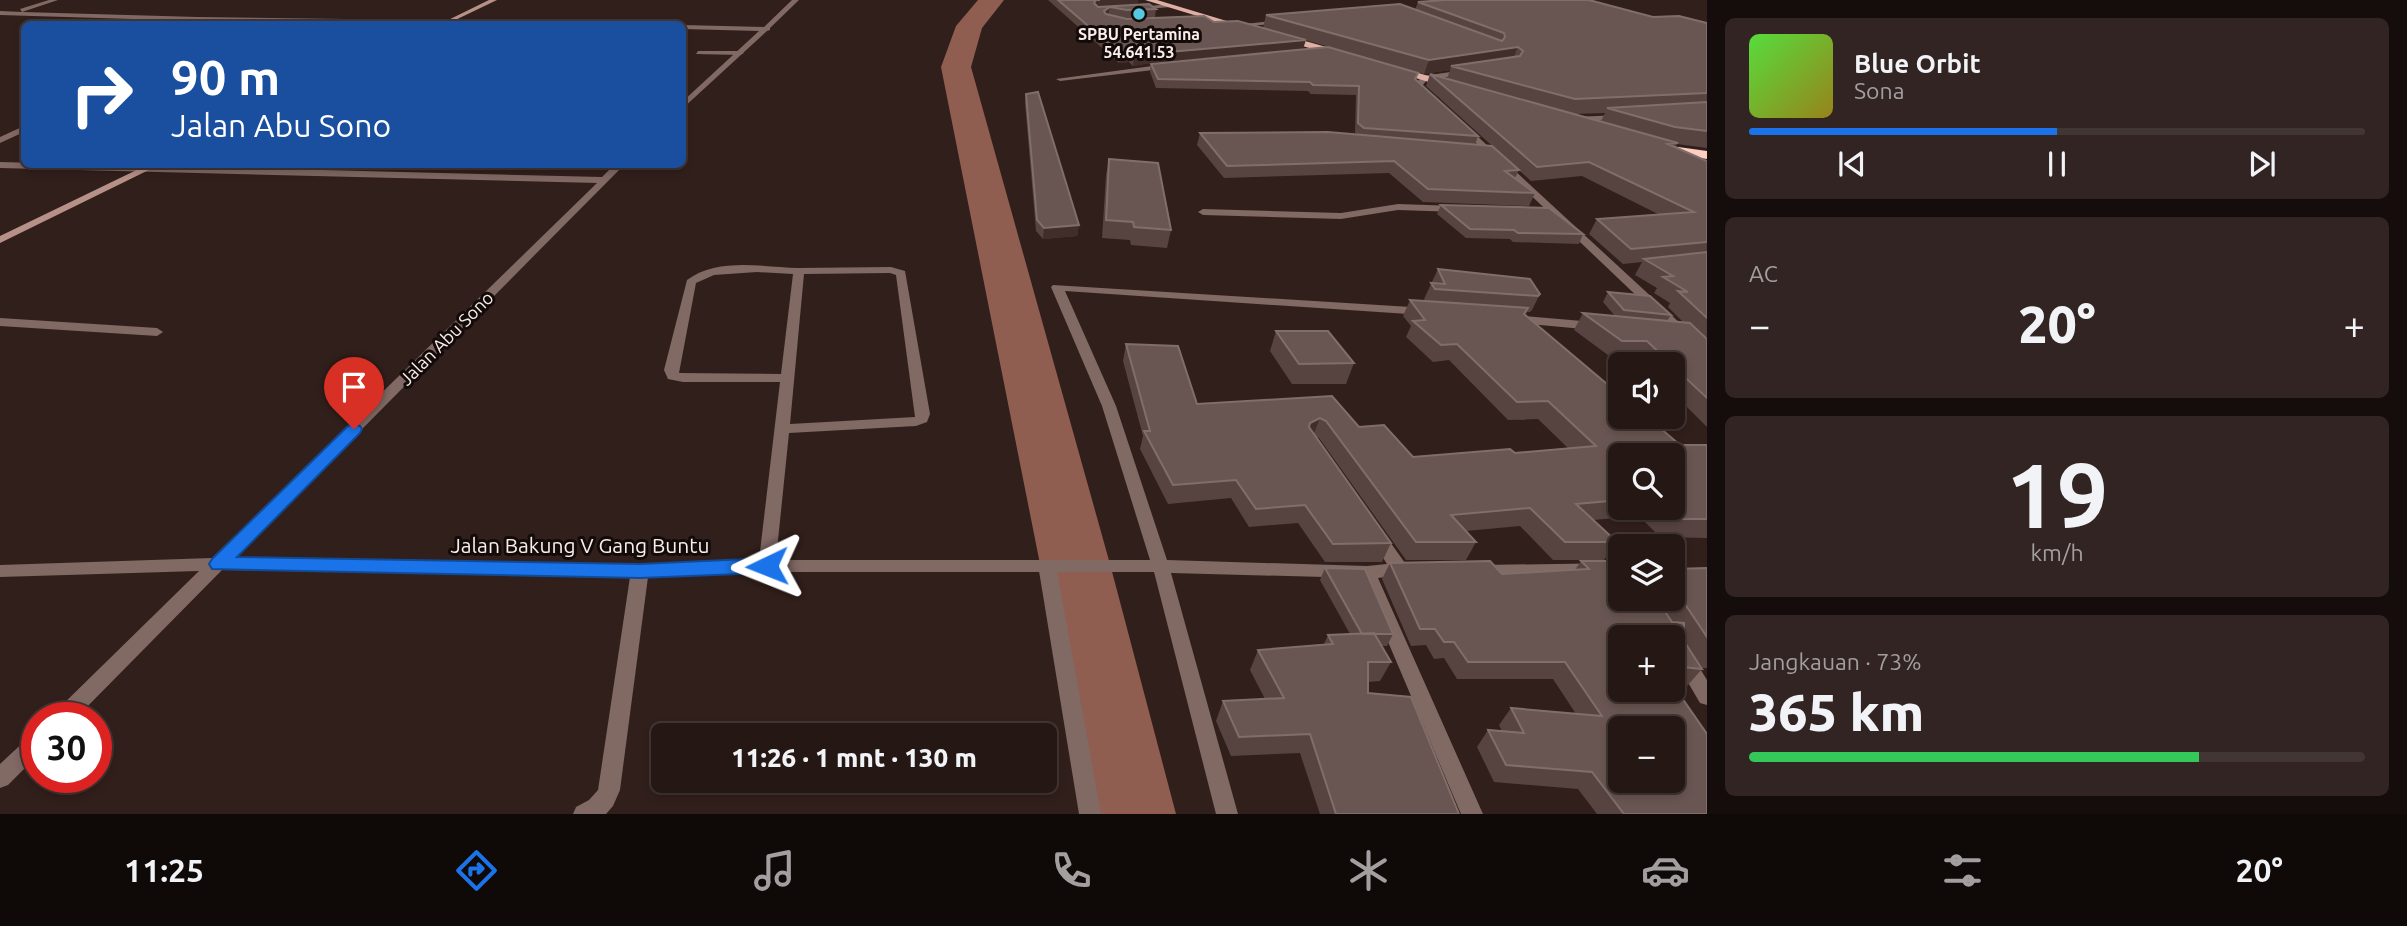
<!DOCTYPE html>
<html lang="id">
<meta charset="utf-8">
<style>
:root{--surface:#251714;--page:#312422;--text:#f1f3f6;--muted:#a39fa0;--line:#423634;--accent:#1a73e8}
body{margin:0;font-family:Ubuntu,sans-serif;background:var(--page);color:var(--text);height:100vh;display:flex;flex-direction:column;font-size:26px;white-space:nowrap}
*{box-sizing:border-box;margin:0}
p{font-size:23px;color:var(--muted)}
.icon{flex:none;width:38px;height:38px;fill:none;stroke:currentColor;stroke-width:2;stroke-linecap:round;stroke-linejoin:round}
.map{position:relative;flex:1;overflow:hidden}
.side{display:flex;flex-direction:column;gap:18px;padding:18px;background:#140d0b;width:700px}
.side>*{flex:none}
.hud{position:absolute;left:21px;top:21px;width:665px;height:147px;border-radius:10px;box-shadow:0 4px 10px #0003,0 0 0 2px var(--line);background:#1a4fa0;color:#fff;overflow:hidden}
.buttons{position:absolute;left:1608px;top:352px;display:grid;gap:14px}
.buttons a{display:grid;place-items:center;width:77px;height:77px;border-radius:10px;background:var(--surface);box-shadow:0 4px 10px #0003,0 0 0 2px var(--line);font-size:35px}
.speed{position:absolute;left:21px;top:702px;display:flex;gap:14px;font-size:35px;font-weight:700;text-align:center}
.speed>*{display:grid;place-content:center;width:91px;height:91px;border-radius:50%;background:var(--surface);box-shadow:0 4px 10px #0003,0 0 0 2px var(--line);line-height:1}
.speed .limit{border:10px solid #d22;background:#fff;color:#111}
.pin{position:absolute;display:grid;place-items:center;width:60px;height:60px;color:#fff;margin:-72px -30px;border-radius:50% 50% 50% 0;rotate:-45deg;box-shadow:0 0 7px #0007}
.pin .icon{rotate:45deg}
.me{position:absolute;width:77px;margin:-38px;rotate:268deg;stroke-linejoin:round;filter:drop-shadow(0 0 5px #0008)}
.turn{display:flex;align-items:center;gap:24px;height:147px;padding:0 35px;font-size:32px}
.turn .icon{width:91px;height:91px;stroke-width:2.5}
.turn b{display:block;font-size:49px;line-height:60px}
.big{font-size:52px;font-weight:800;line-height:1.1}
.side .tile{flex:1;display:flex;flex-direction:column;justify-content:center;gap:10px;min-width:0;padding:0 24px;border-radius:10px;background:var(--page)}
.side .dial{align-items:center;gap:0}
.dial b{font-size:91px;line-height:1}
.song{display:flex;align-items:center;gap:21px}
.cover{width:84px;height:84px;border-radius:10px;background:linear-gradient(135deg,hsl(110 70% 55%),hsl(50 70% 35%))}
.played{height:7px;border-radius:4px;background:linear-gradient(90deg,var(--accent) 50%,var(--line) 50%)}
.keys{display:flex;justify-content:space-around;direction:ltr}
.heat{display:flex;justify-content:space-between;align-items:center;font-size:38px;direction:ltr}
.charge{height:10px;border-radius:5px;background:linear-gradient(90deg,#34c759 73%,var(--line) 0)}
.trip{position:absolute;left:651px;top:723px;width:406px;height:70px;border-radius:10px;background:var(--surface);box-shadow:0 4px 10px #0003,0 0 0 2px var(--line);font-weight:800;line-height:70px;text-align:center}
.tab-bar{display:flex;height:112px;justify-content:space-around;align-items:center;background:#0f0908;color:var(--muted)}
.tab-bar .icon{width:49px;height:49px}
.tab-bar .active{color:var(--accent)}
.tab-bar b{font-size:32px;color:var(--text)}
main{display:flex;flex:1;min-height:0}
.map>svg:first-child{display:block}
</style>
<main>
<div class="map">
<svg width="1707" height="814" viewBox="0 0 1707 814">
<rect width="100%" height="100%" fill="#311f1b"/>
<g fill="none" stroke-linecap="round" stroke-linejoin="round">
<path fill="#905d51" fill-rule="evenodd" d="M978 0H1004L982 28 971 67 1110 564 1176 814H1086L1040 564 941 67 956 26Z"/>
<path fill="#816964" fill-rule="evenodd" d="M1169 4 1171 7 1134 10 1131 8Z
M698 51H740L744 53 740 55 696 54Z
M1167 64 1171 66 1170 68 1060 81 1056 79Z
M1047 559 1053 561 1056 565 1101 814H1079L1038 565 1041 561Z"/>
<path fill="#816964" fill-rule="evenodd" d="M49 0H58L22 12 198 17 559 22 562 24 198 21 0 15V11L22 12 20 9Z
M792 0H799L770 28V30L767 31 682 109V102L759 31 682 29V25L764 27Z
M1282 20 1284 23 1238 27 1235 25Z
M1465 70 1469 72 1468 74 1427 80 1422 86 1432 95V99H1426L1414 86 1422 76Z
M1621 115V119H1618L1572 123 1568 120 1572 117Z
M1463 123 1707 348V359L1702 358 1460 128 1459 126Z
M24 126V132L0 143V137Z
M0 162 602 177 615 164H625L234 558 640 565 759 560 780 382H683L668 379 664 370 687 280C718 257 762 267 798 268 829 268 860 267 891 267L905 271 930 414 927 422 916 426 789 433 776 560H1150L1102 406 1051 287 1053 285 1427 308 1429 311 1427 314 1423 315 1065 291 1116 406 1167 560 1367 566 1387 564 1369 536 1371 532H1383L1405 563 1412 565 1415 569 1412 573 1378 578 1483 814H1461L1361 578 1171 573 1238 814H1216L1154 572H767L648 577 620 790 613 806 606 814H573L576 807 589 800 598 790 630 577 222 570 76 718H52L55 712 199 571 0 577V565L212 558 597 183 0 168ZM757 272 793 274 781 374 679 373 696 283 714 275ZM890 273 896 275 915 417 790 424 804 274Z
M1398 204 1457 206 1462 209 1457 212 1398 210 1341 219 1203 215 1198 212 1203 209 1341 213Z
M1513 315 1594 322 1600 326 1594 330 1509 322 1507 319 1509 316Z
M0 318 157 328 163 332 157 336 0 326Z
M1620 563V575L1482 577 1476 576 1473 571 1476 566 1482 565Z
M1673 634 1680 636 1707 680V705L1700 703 1673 657V637H1666Z
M37 733V756L8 785 0 788V764L30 736Z"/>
<path fill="#b79188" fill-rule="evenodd" d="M489 0H497L447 24H440Z
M149 164H161L0 243V236Z"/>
<path fill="#e0afa4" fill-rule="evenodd" d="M1145 0H1157L1250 28 1243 30Z
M1284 35 1344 52 1345 54 1341 57 1281 40Z
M1395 66 1452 83 1454 85 1449 88 1392 71 1390 69Z"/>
<path fill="#fecec3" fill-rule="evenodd" d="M1664 145 1707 151V159L1659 152 1657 149Z"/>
</g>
<path fill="#574440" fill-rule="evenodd" d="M1048 0H1138L1137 4 1156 9 1155 17 1126 18 1115 17 1127 19 1214 22 1303 49 1156 62 1133 66 1129 62 1119 63Z
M1418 2 1653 17 1707 23V148L1677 144 1675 147 1707 161V427L1673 393V364H1643L1637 358H1612L1574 330 1583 313 1615 316 1603 302 1608 292 1671 315 1667 321 1684 323 1668 307 1670 303 1654 293 1657 288 1635 275 1642 262 1623 264 1589 234 1597 219 1660 215 1582 176 1531 181 1426 86 1430 74 1447 79 1450 70 1424 74 1263 28 1266 15 1415 10ZM1605 113 1601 121 1574 114Z
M1151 64 1416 80 1478 136 1475 145 1519 170 1515 178 1535 193 1529 206 1423 202 1389 173 1224 178 1197 145 1200 133 1357 134 1355 133 1356 95 1311 94 1308 91 1156 88 1150 72Z
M1026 94 1079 225 1077 236 1043 239 1036 231 1025 103Z
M1109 159 1171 230 1167 248 1131 245 1130 240 1102 238 1106 175Z
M1441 205 1583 234 1579 244 1513 242 1510 239 1466 238 1437 214Z
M1438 269 1540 294 1532 310 1530 312H1527L1525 316 1680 445H1707V538L1660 537 1639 516 1593 520 1617 542 1604 560H1553L1520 526 1466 531 1476 542 1466 560H1406L1319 438 1317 437 1391 543 1382 562H1325L1298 523 1249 527 1231 498 1168 504 1140 449 1143 436 1123 361 1126 344 1197 404 1332 396 1359 427 1413 457 1515 453 1569 449 1538 419 1508 420 1449 360 1433 362 1406 337 1411 326 1403 316 1410 300 1426 301 1424 299ZM1620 455 1673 508H1620Z
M1276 331 1354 363 1346 384H1292L1270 351Z
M1581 561 1672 622 1657 598H1673V569L1707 568V668H1702L1684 640 1702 669 1687 686 1673 684V637H1620L1707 814H1597L1578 789 1494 782 1477 747 1488 730 1502 731 1499 725 1511 708 1576 714 1553 679H1457L1444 658 1434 659 1426 645 1411 646 1382 579 1390 563 1502 574 1575 570Z
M1325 568 1393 634 1387 646H1381L1391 662 1380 681 1368 682V693L1459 814H1320L1300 753 1231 756 1216 721 1223 701 1265 699 1250 670 1258 650 1324 644 1328 635 1350 634 1320 580Z"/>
<path fill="#412d29" d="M1096 0H1138L1137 4 1095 8 1094 3Z
M1110 7 1108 15 1102 19 1104 11Z
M1306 40 1303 49 1156 62 1133 66 1134 57 1157 53Z
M1518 47 1512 61 1451 66 1450 70 1424 74 1429 60Z
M1130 53 1129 62 1119 63 1121 54Z
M1079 225 1077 236 1043 239 1044 228Z
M1320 418 1313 436 1303 441 1310 423Z"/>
<path fill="#695652" stroke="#806e6a" stroke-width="2" fill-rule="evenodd" d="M1058 0H1100H1096L1094 3 1098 7 1149 4 1156 9 1127 10 1110 7 1104 11 1106 14 1127 19 1204 16 1214 22 1238 21 1306 40 1157 53 1134 57 1130 53 1121 54Z
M1444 0H1589L1653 17 1679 16 1707 23V93L1575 99 1451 66 1520 56 1523 51 1518 47 1429 60 1266 15 1400 4 1502 41 1505 37 1504 33 1418 2Z
M1328 47 1418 73 1415 79 1478 136 1364 128 1358 123 1359 86 1313 85 1310 82 1158 79 1151 64Z
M1430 74 1678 143 1668 144 1707 161V242L1631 249 1597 219 1694 212 1589 162 1537 167Z
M1038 92 1079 225 1044 228 1037 220 1026 94Z
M1707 102V131L1675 127 1607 108Z
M1328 132 1492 146 1519 170 1505 171 1535 193 1428 189 1394 161 1227 166 1200 133Z
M1109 159 1158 163 1171 230 1134 227 1133 222 1106 220Z
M1441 205 1549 208 1583 234 1518 233 1514 230 1470 229Z
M1707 252V318L1678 291 1688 292 1663 277 1673 276 1644 259Z
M1438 269 1530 279 1540 294 1538 296 1435 289 1431 283 1445 284Z
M1608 292 1650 296 1671 315 1624 310Z
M1410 300 1528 308 1524 314 1620 395V416H1646L1680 445H1707V519H1673L1662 508H1673V455H1620V500L1576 504 1617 542H1565L1530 508 1451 515 1476 542H1416L1326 421 1320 418 1310 423 1309 427 1391 543 1333 544 1305 505 1256 509 1236 480 1173 485 1144 431H1150L1126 344 1178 346 1197 404 1332 396 1359 427 1384 425 1413 457 1510 449 1515 453 1596 446 1548 401 1517 402 1457 344 1441 345 1413 321 1425 320Z
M1583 313 1690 323 1707 339V398L1673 366V364H1671L1647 341H1622Z
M1276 331H1328L1354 363 1299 364Z
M1490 561 1502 574 1589 569 1581 561H1620V598H1656L1672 622 1684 623V641L1702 669 1673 666V637H1620V690H1673V685L1707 734V814H1624L1592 772 1506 765 1488 730 1524 733 1511 708 1602 716 1565 662H1468L1454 642H1444L1435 629H1420L1390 563ZM1620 728H1673V780H1620Z
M1325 568 1365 569 1393 634H1362Z
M1707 568V637L1673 586V569Z
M1374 633 1391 662H1368V693L1411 697 1459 814H1336L1310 734 1239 737 1223 701 1284 698 1258 650 1333 644 1328 635Z"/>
<path fill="#1a73e8" stroke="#114b97" stroke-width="2" d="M354 424 360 426 362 429 360 433 237 557 640 564 767 558 774 561 777 566 774 571 767 573 640 578 212 569 209 564 212 559 348 426Z"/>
<circle fill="#56c9e0" stroke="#130b09" stroke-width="2.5" cx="1139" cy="14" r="7"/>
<g text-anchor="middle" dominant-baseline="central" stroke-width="6" stroke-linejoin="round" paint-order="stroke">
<g font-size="16" font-weight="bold" fill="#faedea" stroke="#130b09">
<text x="1139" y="34">SPBU Pertamina<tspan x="1139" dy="18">54.641.53</tspan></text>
</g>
<g font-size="18" fill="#faedea" stroke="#130b09">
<text transform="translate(446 338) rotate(-45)">Jalan Abu Sono</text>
</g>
<g font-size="21" fill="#faedea" stroke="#130b09">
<text x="580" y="545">Jalan Bakung V Gang Buntu</text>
</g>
</g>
</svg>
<div class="buttons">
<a><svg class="icon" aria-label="sound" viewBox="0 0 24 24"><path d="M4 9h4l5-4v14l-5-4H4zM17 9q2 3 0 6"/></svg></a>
<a><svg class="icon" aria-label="search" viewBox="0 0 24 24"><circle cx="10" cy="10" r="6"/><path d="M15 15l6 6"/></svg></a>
<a><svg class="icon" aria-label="layers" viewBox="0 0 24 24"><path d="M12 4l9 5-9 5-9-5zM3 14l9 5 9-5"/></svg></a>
<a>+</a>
<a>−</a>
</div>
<div class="speed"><div class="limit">30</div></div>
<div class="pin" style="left:354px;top:429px;background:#d93025"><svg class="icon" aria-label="arrive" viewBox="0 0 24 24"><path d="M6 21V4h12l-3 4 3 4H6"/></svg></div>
<svg class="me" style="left:767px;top:566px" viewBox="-20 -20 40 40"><path d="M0-17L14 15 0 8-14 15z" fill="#1a73e8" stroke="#fff" stroke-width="4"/></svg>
<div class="trip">11:26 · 1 mnt · 130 m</div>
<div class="hud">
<div class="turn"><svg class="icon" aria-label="right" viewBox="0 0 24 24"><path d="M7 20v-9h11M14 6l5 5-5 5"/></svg><div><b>90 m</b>Jalan Abu Sono</div></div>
</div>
</div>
<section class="side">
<div class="tile">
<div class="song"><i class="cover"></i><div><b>Blue Orbit</b><p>Sona</p></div></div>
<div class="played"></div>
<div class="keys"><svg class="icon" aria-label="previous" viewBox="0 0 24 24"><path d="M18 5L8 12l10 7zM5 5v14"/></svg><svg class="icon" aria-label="pause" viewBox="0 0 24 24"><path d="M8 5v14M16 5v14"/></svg><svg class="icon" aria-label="next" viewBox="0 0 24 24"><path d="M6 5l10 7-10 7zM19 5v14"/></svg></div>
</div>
<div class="tile"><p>AC</p>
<div class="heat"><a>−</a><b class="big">20°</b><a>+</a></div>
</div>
<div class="tile dial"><b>19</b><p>km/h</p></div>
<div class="tile"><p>Jangkauan · 73%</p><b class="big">365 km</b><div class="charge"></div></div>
</section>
</main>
<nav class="tab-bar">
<b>11:25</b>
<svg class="icon active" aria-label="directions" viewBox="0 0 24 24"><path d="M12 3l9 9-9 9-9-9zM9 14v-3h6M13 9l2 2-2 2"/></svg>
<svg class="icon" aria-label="music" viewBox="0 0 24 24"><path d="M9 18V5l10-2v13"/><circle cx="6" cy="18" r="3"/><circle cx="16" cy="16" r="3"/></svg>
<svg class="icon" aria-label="phone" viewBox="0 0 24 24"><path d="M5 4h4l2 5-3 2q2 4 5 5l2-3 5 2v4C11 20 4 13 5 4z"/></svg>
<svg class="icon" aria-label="climate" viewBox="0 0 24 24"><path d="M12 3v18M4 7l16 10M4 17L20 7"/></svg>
<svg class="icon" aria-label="car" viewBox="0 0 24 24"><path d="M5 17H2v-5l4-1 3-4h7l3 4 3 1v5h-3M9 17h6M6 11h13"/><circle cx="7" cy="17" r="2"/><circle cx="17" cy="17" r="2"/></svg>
<svg class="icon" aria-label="filters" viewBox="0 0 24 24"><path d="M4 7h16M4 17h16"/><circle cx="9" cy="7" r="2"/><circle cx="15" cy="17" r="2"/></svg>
<b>20°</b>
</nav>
